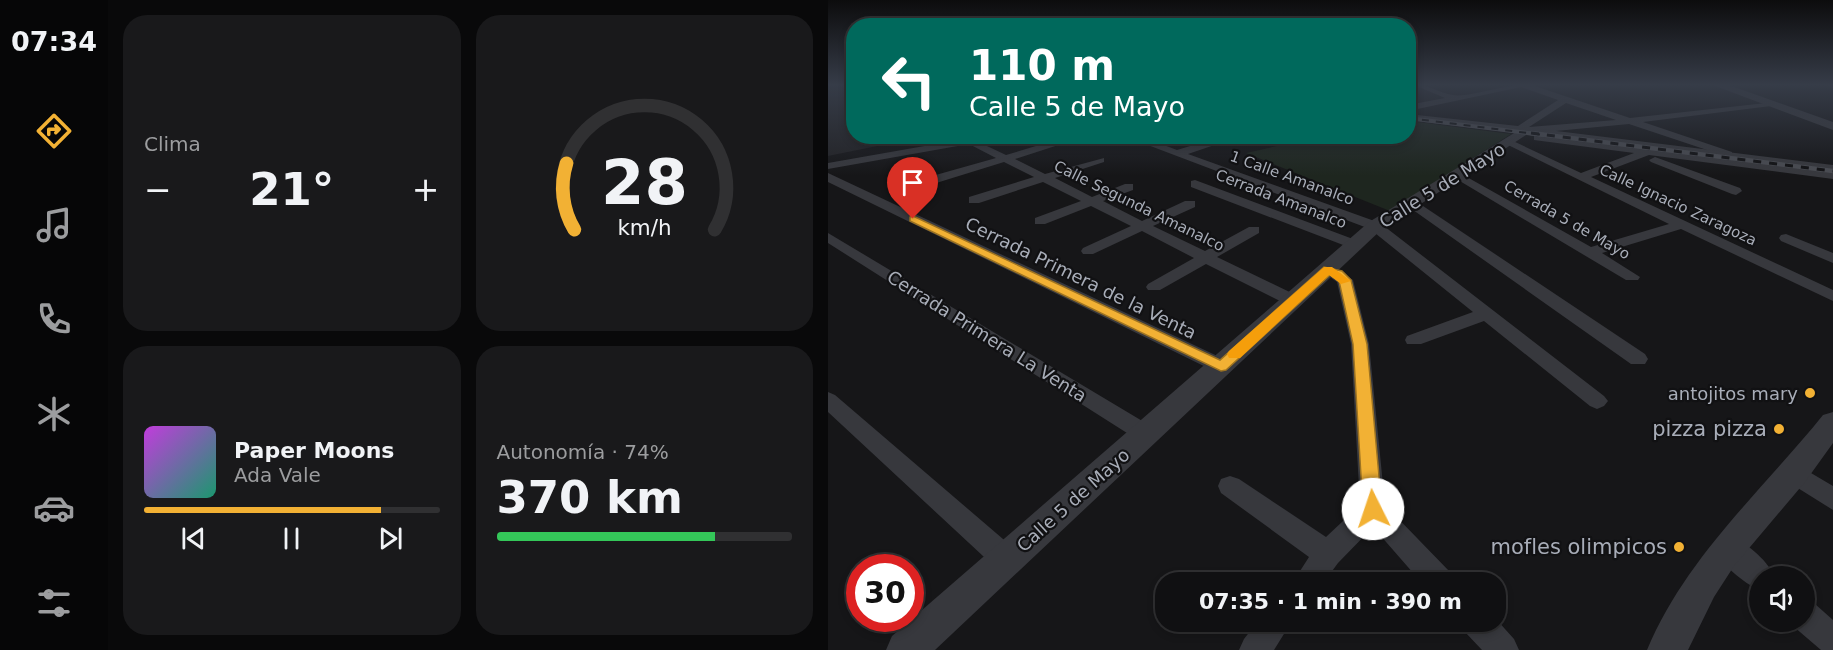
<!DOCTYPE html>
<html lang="es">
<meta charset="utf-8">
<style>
:root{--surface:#101012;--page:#19191b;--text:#f1f3f6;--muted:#9c9d9f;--line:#303032;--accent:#f2b134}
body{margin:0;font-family:"DejaVu Sans",sans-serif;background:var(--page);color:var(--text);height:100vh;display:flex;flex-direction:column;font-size:22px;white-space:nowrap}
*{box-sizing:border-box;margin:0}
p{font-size:20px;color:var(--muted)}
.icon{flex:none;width:33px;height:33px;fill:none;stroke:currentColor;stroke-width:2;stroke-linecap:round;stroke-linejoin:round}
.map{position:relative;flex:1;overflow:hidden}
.details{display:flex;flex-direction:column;gap:15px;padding:15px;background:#09090a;width:720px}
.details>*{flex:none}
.hud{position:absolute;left:18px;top:18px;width:570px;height:126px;border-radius:24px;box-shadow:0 3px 9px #0003,0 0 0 2px var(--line);background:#00695c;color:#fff;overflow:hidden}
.fabs{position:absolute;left:921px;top:566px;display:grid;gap:12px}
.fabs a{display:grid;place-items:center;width:66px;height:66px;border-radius:50%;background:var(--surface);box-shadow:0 3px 9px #0003,0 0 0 2px var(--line);font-size:30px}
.speed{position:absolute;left:18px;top:554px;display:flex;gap:12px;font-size:30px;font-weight:700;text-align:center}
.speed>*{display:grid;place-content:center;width:78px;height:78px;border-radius:50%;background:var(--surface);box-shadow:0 3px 9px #0003,0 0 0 2px var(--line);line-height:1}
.speed .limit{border:9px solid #d22;background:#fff;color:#111}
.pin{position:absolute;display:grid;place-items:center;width:51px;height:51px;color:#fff;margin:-62px -26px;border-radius:50% 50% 50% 0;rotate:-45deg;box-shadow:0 0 6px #0007}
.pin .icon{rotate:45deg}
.me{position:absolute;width:66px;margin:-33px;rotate:356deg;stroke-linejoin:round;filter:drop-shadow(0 0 4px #0008)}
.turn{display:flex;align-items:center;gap:21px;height:126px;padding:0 24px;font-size:27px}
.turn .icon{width:78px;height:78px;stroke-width:2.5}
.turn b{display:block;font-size:42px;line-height:51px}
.big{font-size:45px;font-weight:600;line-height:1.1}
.details .tile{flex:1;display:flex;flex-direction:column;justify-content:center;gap:9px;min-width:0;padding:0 21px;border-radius:24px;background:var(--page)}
.details .dial{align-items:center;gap:0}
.dial svg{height:156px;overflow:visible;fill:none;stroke:var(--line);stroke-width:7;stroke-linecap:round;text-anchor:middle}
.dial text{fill:var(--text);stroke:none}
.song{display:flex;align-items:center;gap:18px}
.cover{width:72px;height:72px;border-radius:9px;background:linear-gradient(135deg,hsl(290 70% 55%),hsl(160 70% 35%))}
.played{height:6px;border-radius:3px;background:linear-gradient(90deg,var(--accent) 80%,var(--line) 80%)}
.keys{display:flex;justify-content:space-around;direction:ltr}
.heat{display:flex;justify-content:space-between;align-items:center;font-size:33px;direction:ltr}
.charge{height:9px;border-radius:4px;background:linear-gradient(90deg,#34c759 74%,var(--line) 0)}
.details .tiles{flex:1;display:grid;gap:15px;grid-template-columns:repeat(2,1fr)}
.trip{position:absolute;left:327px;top:572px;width:351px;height:60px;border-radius:24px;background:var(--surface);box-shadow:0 3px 9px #0003,0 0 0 2px var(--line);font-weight:600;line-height:60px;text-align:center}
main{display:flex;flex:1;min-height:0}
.tab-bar{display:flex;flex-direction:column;width:108px;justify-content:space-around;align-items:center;background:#060607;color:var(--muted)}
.tab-bar .icon{width:42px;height:42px}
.tab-bar .selected{color:var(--accent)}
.tab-bar b{font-size:27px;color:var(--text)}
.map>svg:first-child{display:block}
</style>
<main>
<nav class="tab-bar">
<b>07:34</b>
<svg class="icon selected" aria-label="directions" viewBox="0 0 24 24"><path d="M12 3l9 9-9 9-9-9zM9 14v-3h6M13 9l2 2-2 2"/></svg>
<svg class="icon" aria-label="music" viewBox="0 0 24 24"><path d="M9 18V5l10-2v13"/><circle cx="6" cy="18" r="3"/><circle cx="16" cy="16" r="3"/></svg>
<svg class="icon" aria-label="phone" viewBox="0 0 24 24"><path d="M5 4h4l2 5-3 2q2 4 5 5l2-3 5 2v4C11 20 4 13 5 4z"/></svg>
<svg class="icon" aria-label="climate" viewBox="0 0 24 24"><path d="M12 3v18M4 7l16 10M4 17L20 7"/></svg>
<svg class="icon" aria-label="car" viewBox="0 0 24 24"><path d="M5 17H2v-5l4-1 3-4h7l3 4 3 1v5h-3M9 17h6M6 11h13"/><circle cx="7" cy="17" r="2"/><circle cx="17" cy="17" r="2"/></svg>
<svg class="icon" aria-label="filters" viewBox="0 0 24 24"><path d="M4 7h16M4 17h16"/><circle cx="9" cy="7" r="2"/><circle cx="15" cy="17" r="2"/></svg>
</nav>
<section class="details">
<div class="tiles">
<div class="tile"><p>Clima</p>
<div class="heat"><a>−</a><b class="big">21°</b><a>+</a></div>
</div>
<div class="tile dial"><svg viewBox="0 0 100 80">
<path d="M14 69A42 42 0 1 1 86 69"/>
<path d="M14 69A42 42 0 0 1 10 35" stroke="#f2b134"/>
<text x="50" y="56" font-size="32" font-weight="700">28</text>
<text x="50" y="72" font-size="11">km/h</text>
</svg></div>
<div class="tile">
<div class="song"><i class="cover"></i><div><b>Paper Moons</b><p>Ada Vale</p></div></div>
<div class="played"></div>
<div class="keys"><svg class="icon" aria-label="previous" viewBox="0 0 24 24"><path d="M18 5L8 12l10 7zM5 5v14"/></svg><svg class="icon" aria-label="pause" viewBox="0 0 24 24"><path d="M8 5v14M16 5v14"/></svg><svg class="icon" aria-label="next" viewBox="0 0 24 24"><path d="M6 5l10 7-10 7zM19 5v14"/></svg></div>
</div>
<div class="tile"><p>Autonomía · 74%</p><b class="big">370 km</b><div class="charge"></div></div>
</div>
</section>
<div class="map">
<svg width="1005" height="650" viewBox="0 0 1005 650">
<rect width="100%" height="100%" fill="#161618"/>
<path fill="#222225" d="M0 85H25L26 136 94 137 0 156Z"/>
<path fill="#1e261f" d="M581 121 683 134 562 211 418 153 489 137 580 136Z"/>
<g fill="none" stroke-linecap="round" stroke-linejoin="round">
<path fill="#37383d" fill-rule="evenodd" d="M584 84C600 84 611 93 625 95 639 98 680 84 701 84L802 118 947 102 951 105 815 122 904 152V156L900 157 801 124 696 134 580 120V114L690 126 730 100 693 87 580 111V105L617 98ZM738 103 788 120 701 127Z
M997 84H1005V88Z
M710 135 1005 171V179L821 155 763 177 1005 290V301L853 229 774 253 812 277 810 280H798L620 174 630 172 763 247 841 224 676 143 685 141 753 173 806 153 706 140V136Z
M241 136 252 138 187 159 217 174 276 158V162L227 178 264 197 297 184H305V190L275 201 314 221 357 201H367V207L325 226 377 251 421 227H431V233L389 257 472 297 475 301 472 305H460L378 264 332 290H320L318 287 320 284 366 258 314 231 265 254H255L253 251 255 248 303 226 263 206 217 224H207V218L253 201 215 182 151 203H141V197L206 177 176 162 105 184H97V178L168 158 141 144 0 169V163L142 138 178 155Z
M296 136H312L349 150 395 136H413L360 154 552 223 776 396 780 401 776 406 769 409 762 406 656 321 593 344H579L577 340 579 336 645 312 542 229Z
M827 157 912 188 914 191 908 195 904 194 823 162 821 160Z
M0 173 400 361 403 366 400 371H386L0 182Z
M367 180 533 242 535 245 528 249 523 248 363 187V181Z
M583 198 817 354 820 359 817 364H803L578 205V199Z
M0 233 326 428 329 434 326 440 318 443 310 440 0 243Z
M958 234 1005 253V263L953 241 951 238 953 235Z
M500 265 525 280 541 344 557 505 622 572 626 582H593L545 527 510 563 496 582H465L481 557 393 493 390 486 393 479 402 476 411 479 498 537 532 505 523 344 509 282 492 270Z
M0 392 7 395 189 551 193 560 189 569 179 573 169 569 0 412Z
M966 463 1005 486V510L957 480 954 473 957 466Z
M900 535C917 542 939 559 946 576H932V590C915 583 894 565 886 548L890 539Z
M976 600 987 604 1005 620V650H993L965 626 963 621H976Z
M668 619 686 639 691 650H654L637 632 633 621Z
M430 621H464L446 650H411L416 639Z"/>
<path fill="#37383d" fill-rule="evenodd" d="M882 84H898L1005 122V130Z
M696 127 1005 165V173L698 135 553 230 107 650H58L64 636 541 222Z
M1005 412V443L977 482 906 566 886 597 860 650H819C858 557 933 492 995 415Z"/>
<g stroke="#4a4c52" stroke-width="4">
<path id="rail-far1" d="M580 118 716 135"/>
</g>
<g stroke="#4a4c52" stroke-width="4.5">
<path id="rail" d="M703 133 1005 171"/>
</g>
<use href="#rail-far1" stroke="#111113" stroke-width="2" stroke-dasharray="7" stroke-linecap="butt"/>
<use href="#rail" stroke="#111113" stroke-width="3" stroke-dasharray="8" stroke-linecap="butt"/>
</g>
<linearGradient id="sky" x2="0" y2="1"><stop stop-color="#0c0c0d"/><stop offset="0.48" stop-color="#363c48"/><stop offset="1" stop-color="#363c48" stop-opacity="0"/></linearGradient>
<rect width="1005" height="176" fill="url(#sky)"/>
<path fill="#f2b134" stroke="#9d7322" stroke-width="1.5" d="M85 216 392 360 496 267 514 271 523 280 539 344 554 509 552 515 545 517 538 515 535 509 525 344 511 281 502 275 398 370 393 371 82 221V217Z"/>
<path fill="#f59e0b" d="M496 267H504L523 281 513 284 501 275 412 358H401L399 354 401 351Z"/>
<g fill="#f2b134" stroke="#111113" stroke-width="2">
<circle cx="982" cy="393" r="6"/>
<circle cx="951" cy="429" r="6"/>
<circle cx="851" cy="547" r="6"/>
</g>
<g text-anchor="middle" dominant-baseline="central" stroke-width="4.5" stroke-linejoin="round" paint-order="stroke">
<g font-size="15" fill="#a8adb8" stroke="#111113">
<text transform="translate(464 178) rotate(20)">1 Calle Amanalco</text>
<text transform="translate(453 199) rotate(21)">Cerrada Amanalco</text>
<text transform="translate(850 205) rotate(25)">Calle Ignacio Zaragoza</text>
<text transform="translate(311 206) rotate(26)">Calle Segunda Amanalco</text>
<text transform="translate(739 220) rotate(30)">Cerrada 5 de Mayo</text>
</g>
<g font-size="18" fill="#a8adb8" stroke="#111113">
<text transform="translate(614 185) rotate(-32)">Calle 5 de Mayo</text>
<text transform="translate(253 278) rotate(26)">Cerrada Primera de la Venta</text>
<text transform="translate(159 336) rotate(32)">Cerrada Primera La Venta</text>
<text transform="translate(245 500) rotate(-42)">Calle 5 de Mayo</text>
</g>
<g font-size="18" fill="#a8adb8" stroke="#111113" text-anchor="end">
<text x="970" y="393">antojitos mary</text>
</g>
<g font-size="21" fill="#a8adb8" stroke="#111113" text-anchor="end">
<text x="939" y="429">pizza pizza</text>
<text x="839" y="547">mofles olimpicos</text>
</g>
</g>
</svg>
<div class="fabs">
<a><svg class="icon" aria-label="sound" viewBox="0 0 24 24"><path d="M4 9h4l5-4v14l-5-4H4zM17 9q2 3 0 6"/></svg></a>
</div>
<div class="speed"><div class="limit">30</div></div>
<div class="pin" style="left:85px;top:219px;background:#d93025"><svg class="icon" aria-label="arrive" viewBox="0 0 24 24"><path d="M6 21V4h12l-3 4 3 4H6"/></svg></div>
<svg class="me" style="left:545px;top:509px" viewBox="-20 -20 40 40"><circle r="19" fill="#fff"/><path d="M0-13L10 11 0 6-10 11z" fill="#f2b134"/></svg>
<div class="trip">07:35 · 1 min · 390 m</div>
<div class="hud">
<div class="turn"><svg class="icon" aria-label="left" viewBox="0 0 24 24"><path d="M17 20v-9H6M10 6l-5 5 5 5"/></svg><div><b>110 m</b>Calle 5 de Mayo</div></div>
</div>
</div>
</main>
